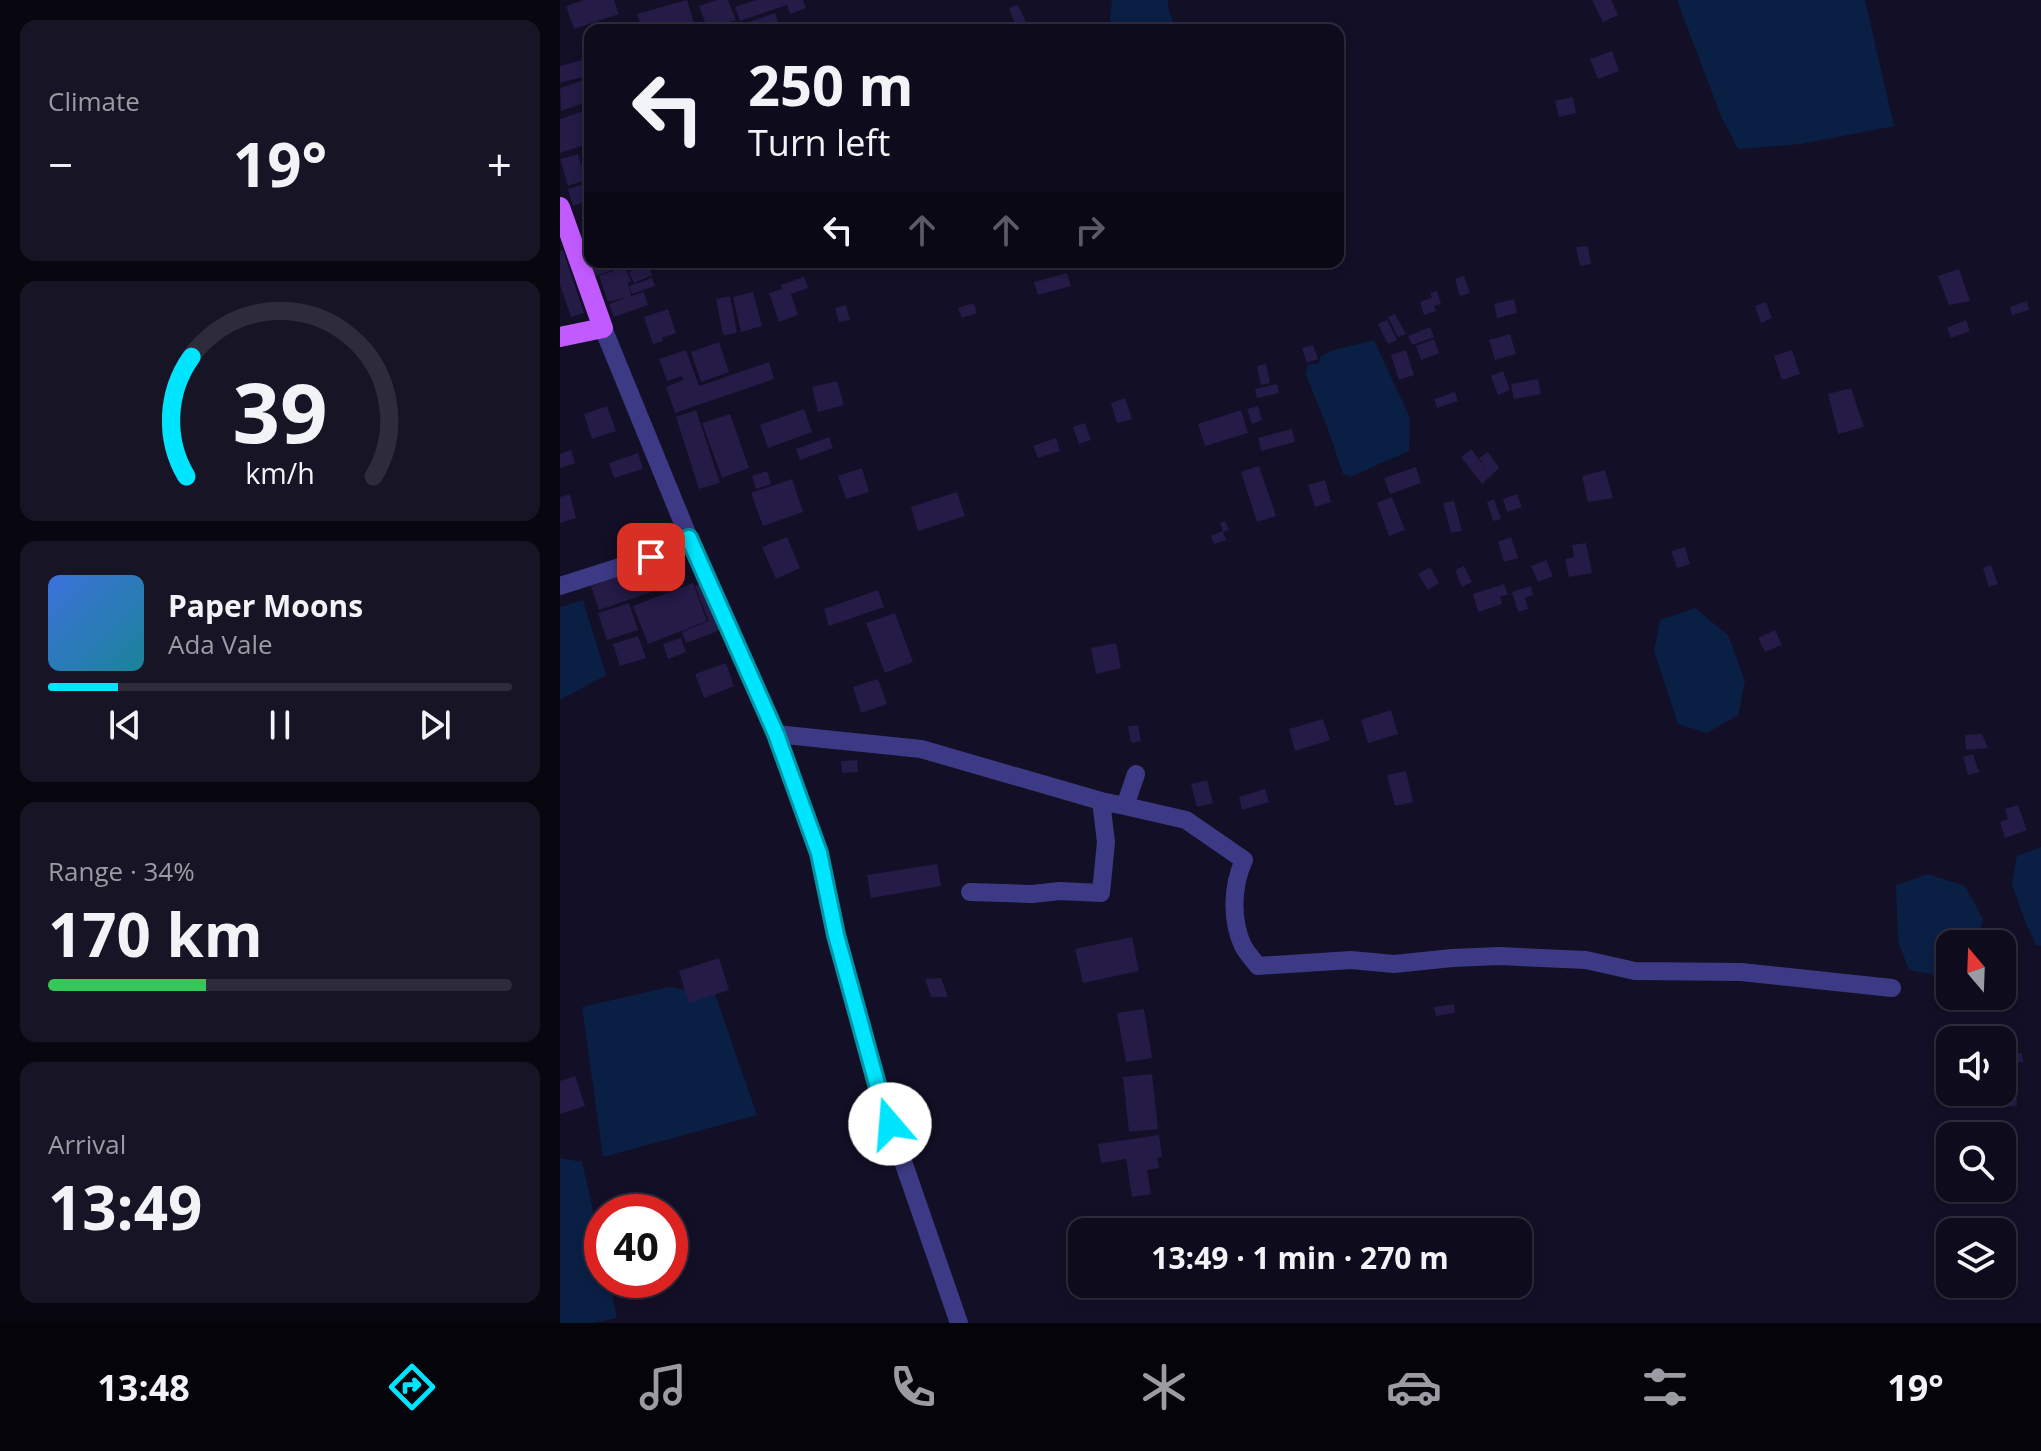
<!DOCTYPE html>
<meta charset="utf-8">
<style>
:root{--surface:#0e0b1c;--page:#171425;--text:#f1f3f6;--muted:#9b9ba3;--line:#2e2b3b;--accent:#00e5ff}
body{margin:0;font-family:"Open Sans",sans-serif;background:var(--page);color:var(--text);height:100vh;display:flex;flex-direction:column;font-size:30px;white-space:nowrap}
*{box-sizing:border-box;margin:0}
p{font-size:26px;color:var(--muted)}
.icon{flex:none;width:44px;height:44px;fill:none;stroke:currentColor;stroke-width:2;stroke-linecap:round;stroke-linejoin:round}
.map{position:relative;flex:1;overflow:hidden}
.side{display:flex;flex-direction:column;gap:20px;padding:20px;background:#08060f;width:560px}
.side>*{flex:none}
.top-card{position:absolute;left:24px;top:24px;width:760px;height:244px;border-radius:16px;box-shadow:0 4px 12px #0003,0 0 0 2px var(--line);background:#0e0b1c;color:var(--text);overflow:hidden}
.needle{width:52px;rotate:341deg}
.buttons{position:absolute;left:1376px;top:930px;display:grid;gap:16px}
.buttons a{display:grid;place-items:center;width:80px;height:80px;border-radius:16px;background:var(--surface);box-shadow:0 4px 12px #0003,0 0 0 2px var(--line);font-size:40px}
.speed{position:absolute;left:24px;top:1194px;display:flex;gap:16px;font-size:40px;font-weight:700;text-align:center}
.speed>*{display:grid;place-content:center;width:104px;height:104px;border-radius:50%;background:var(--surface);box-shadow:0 4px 12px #0003,0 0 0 2px var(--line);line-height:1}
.speed .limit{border:12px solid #d22;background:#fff;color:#111}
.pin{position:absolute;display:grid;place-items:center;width:68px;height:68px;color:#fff;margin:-34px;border-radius:16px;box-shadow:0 4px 12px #0006}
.me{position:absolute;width:88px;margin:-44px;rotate:342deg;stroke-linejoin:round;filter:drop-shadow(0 0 6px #0008)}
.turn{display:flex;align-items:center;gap:28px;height:168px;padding:0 32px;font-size:36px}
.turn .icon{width:104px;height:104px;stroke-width:2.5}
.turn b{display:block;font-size:56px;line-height:68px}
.lanes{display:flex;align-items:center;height:76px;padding:0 32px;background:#0003;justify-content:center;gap:40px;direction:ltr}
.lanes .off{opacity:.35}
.big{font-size:60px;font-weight:700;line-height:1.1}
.side .card{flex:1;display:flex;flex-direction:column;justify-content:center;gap:12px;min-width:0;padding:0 28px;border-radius:16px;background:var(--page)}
.side .dial{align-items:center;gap:0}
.dial svg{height:208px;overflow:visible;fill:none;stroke:var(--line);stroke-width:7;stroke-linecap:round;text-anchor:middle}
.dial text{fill:var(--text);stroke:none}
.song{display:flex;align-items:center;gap:24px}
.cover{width:96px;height:96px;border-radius:12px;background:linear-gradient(135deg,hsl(220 70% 55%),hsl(190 70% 35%))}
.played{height:8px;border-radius:4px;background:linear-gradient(90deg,var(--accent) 15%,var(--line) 15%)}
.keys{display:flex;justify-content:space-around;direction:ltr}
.heat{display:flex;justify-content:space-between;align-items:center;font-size:44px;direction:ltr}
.charge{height:12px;border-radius:6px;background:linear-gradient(90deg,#34c759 34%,var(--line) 0)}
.trip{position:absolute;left:508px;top:1218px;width:464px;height:80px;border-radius:16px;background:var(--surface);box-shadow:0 4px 12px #0003,0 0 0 2px var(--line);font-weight:700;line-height:80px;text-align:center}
.dock{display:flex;height:128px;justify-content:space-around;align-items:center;background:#06040b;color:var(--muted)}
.dock .icon{width:56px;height:56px}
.dock .current{color:var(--accent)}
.dock b{font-size:36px;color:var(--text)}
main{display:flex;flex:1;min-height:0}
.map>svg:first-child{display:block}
</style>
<main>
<section class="side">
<div class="card"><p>Climate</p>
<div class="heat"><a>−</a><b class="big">19°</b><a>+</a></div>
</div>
<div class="card dial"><svg viewBox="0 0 100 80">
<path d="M14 69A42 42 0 1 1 86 69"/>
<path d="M14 69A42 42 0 0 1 16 23" stroke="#00e5ff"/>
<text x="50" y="56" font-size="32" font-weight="700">39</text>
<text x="50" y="72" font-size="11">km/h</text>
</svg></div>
<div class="card">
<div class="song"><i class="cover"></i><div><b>Paper Moons</b><p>Ada Vale</p></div></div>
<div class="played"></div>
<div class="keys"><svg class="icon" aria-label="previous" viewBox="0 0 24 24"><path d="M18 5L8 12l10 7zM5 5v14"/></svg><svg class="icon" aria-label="pause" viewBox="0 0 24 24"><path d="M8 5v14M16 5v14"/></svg><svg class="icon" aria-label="next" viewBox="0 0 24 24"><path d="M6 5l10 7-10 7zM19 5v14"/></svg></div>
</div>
<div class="card"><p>Range · 34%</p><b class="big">170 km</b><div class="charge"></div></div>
<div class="card"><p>Arrival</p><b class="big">13:49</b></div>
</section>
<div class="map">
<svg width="1481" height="1323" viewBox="0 0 1481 1323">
<rect width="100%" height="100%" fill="#130f26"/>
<path fill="#0a1f44" d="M552 0H608V8L616 30H553L550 20Z
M1117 0H1305L1334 126 1241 144 1178 149 1161 116Z
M814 340 850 418 849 451 792 476 783 474 768 429 746 375 748 365 759 363 761 356 774 350Z
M23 600 46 675 0 700V607Z
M1135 608 1168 635 1185 681 1178 715 1147 733 1118 724 1094 651 1100 620Z
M1481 847V946L1476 945 1465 921 1452 884 1457 856Z
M1368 874 1405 886 1423 919 1417 944H1390V972L1383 976 1349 970 1338 941 1336 885Z
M109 987 155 994 197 1115 43 1157 22 1007Z
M0 1158 22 1162 42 1250V1280H49L57 1318 33 1323H0Z"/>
<path fill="#241b47" d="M24 0H54L59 14 14 29 6 6Z
M127 0 136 30H82L77 14Z
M157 0H168L176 20 148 30 139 6Z
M196 0H243L246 8 230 14 227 5 180 21 175 7Z
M1032 0H1051L1058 15 1043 22Z
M458 5 466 22 456 26 449 8Z
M215 13 221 30H188L186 23Z
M1052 51 1059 71 1038 79 1030 59Z
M30 58V75L0 83V66Z
M27 79 30 90V101L1 111 0 88Z
M1013 97 1016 113 999 117 995 101Z
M30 109V143L0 153V119Z
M18 154 26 180 8 186 0 159Z
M30 169V200L13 206 8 189 29 182 25 170Z
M1028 246 1031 264 1020 266 1016 247Z
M3 250 24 313 11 317 0 285V251Z
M30 250V262H53L55 269 30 278 22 253Z
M55 262H74L65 266 71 282 68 283 67 280 71 296 84 292 88 305 54 317 49 304 67 297 48 302 39 276 58 269Z
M88 264 92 275 74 283 69 272Z
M1399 269 1410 301 1389 305 1378 276Z
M507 273 511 286 478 295 474 282Z
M904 276 910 293 900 296 895 279Z
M244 277 248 288 231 294 238 315 219 322 209 293 222 289 221 285Z
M92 278 95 286 72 294 69 286Z
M877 291 881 304 874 306 876 311 864 315 860 302 872 298 870 293Z
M193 292 202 326 181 332 173 297Z
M170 296 177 333 163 335 156 299Z
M954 299 957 313 937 318 934 304Z
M1467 301 1469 310 1452 315 1450 307Z
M1206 302 1212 318 1201 323 1195 306Z
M414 303 417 313 402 318 398 308Z
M286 305 290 320 279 322 275 308Z
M108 309 116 333 102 338 103 341 93 344 84 317Z
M835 314 846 334 838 337 828 317Z
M827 320 837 340 828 344 818 324Z
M1406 320 1410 331 1391 338 1387 328Z
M870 327 874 337 852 345 848 336Z
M950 334 956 354 935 360 929 340Z
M874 339 879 353 861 360 856 346Z
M159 342 169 372 141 382 131 352Z
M753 345 758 359 747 363 742 348Z
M126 350 139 386 209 362 214 379 115 413 106 387 123 380 122 376 107 381 99 359Z
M846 350 854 375 839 380 831 355Z
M1232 350 1240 374 1222 380 1214 356Z
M706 364 710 383 701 385 697 366Z
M943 371 950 390 938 395 931 376Z
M978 379 981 394 954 399 951 384Z
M277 381 284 405 258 412 252 387Z
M717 384 719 393 697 398 695 389Z
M1291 388 1304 427 1278 434 1268 394Z
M895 392 898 401 877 408 874 399Z
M565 398 572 419 557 423 551 403Z
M47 406 56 431 32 439 24 414Z
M698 406 702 420 692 424 687 409Z
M244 409 252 432 208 448 200 425Z
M136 410 160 483 139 489 116 417Z
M681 410 688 433 645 446 638 424Z
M170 414 189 468 162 478 142 423Z
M525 423 531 440 519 444 513 427Z
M732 429 735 442 701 451 698 438Z
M269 437 273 448 240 460 236 449Z
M496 438 500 451 478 458 473 446Z
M911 449 926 469 919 458 928 452 939 468 922 484 901 457Z
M11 450 15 463 0 468V454Z
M78 453 83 469 54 478 49 463Z
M699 466 716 516 697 522 681 472Z
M856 467 861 483 830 494 824 478Z
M302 468 309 492 286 499 278 476Z
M1045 470 1053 498 1028 502 1022 476Z
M207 471 211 484 196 489 192 476Z
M232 479 243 512 203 526 191 493Z
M765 480 771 502 755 507 748 485Z
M397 492 405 516 358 531 351 507Z
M10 494 16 518 0 523V497Z
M957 494 962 507 947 512 943 499Z
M832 497 845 530 829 536 817 503Z
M934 499 941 519 933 521 927 502Z
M894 501 902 531 891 533 883 503Z
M665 521 669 530 663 532 666 540 654 544 651 536 663 531 660 523Z
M227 537 240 568 216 579 202 547Z
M951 537 958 558 944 562 938 542Z
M1026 543 1032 573 1009 577 1005 559 1014 557 1012 545Z
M1125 547 1130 564 1117 568 1111 551Z
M118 556 126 580 39 610 31 586Z
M986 560 993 576 978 582 971 566Z
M1431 565 1438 584 1429 587 1423 568Z
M904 566 912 582 902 587 895 570Z
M870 567 879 583 868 590 858 574Z
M144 582 163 629 126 643 122 632 149 621 135 586Z
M133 583 147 621 88 644 73 606Z
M944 584 948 595 940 596 942 604 918 612 913 594Z
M971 586 973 595 965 598 968 609 958 612 952 592Z
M318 590 324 607 269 626 264 609Z
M69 603 78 630 47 640 38 613Z
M335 613 353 662 325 673 306 623Z
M1215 630 1222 645 1205 652 1198 638Z
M78 636 86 658 60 666 53 644Z
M121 638 126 652 108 659 103 644Z
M556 643 561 668 536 674 531 648Z
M166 663 174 686 144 698 135 674Z
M318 679 327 704 301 713 293 687Z
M831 710 838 734 808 743 801 720Z
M763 719 770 740 735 751 729 729Z
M578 725 581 741 571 743 568 726Z
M1422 734 1428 748 1406 750 1405 735Z
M1413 754 1419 772 1408 775 1403 757Z
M297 760 298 772 282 773 281 761Z
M846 771 853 802 835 806 827 775Z
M647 780 653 803 637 807 631 784Z
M705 789 709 802 682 810 679 797Z
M1458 805 1467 830 1445 838 1440 822 1448 819 1445 809Z
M377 864 381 886 311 898 307 875Z
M572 937 579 971 523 983 515 949Z
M159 958 169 990 129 1003 119 971Z
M381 978 388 997H371L365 979Z
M1442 980H1453V1000L1434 1001V996H1442Z
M894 1004 895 1013 876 1016 874 1007Z
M584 1009 592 1058 566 1062 557 1013Z
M1456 1048V1053H1462L1463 1062 1449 1063V1075L1442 1076V1049Z
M592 1074 598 1129 569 1132 563 1077Z
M15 1076 25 1106 0 1114V1081Z
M1442 1084H1456L1457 1106 1416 1107 1415 1092H1442Z
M599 1135 602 1157 597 1158 599 1168 587 1170 591 1194 572 1197 566 1159 541 1163 538 1144Z"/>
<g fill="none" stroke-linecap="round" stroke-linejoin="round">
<path stroke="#3d3a85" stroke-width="18" d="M43 328 129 538 216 734 259 853 276 935 320 1095 399 1323
M0 586 91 557 129 538
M216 734 361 749 541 801 565 806 576 774
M565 806 626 820 684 860C672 886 671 920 683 946 687 953 693 960 698 966L791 960 834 964 892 958 939 956 1026 960 1075 971 1181 972 1332 988
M410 892 472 894 500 891 541 893 546 842 541 801"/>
<path stroke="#c25bff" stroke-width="20" d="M0 207 43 328 0 337"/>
</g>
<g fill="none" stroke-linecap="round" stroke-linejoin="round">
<g stroke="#0095a6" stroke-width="20">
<path id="route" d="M91 557 129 538 216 734 259 853 276 935 320 1095 330 1124"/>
</g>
<use href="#route" stroke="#00e5ff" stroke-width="14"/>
</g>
</svg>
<div class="buttons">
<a><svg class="needle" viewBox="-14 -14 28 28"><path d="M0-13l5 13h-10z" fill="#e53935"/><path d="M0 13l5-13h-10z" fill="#9b9ba3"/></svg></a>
<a><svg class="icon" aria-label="sound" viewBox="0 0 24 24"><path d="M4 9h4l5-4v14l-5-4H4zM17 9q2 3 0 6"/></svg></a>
<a><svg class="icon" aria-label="search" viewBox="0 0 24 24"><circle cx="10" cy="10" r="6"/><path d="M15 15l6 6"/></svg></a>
<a><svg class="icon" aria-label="layers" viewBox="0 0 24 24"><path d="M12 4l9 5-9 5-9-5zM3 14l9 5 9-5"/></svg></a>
</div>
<div class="speed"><div class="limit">40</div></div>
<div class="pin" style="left:91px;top:557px;background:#d93025"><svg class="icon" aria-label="arrive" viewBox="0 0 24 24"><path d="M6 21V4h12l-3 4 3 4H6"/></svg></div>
<svg class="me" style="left:330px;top:1124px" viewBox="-20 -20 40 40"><circle r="19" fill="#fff"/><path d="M0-13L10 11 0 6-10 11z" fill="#00e5ff"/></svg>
<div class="trip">13:49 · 1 min · 270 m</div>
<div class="top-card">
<div class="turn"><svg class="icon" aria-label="left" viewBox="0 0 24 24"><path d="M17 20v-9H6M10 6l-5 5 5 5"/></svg><div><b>250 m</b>Turn left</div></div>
<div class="lanes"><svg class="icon" aria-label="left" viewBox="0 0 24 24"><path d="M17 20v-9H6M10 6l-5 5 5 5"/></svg><svg class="icon off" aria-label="ahead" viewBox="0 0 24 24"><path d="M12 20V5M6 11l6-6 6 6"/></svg><svg class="icon off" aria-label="ahead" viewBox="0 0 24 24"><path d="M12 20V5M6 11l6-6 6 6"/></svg><svg class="icon off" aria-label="right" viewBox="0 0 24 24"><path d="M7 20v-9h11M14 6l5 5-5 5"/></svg></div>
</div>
</div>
</main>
<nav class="dock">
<b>13:48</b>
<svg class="icon current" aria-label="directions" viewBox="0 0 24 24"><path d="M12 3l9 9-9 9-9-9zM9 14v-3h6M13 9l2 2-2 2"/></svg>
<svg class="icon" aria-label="music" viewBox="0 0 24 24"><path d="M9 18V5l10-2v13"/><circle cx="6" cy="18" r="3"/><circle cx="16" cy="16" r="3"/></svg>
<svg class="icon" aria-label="phone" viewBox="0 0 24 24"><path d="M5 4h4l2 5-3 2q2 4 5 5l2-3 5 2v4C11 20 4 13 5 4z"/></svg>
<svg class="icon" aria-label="climate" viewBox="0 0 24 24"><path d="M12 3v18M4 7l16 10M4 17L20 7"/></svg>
<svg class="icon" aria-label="car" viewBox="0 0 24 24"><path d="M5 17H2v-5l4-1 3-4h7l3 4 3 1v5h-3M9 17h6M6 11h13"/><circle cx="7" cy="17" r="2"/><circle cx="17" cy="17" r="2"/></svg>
<svg class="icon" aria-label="filters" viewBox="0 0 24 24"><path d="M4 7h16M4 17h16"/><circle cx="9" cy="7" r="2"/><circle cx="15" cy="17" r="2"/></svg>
<b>19°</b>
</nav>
